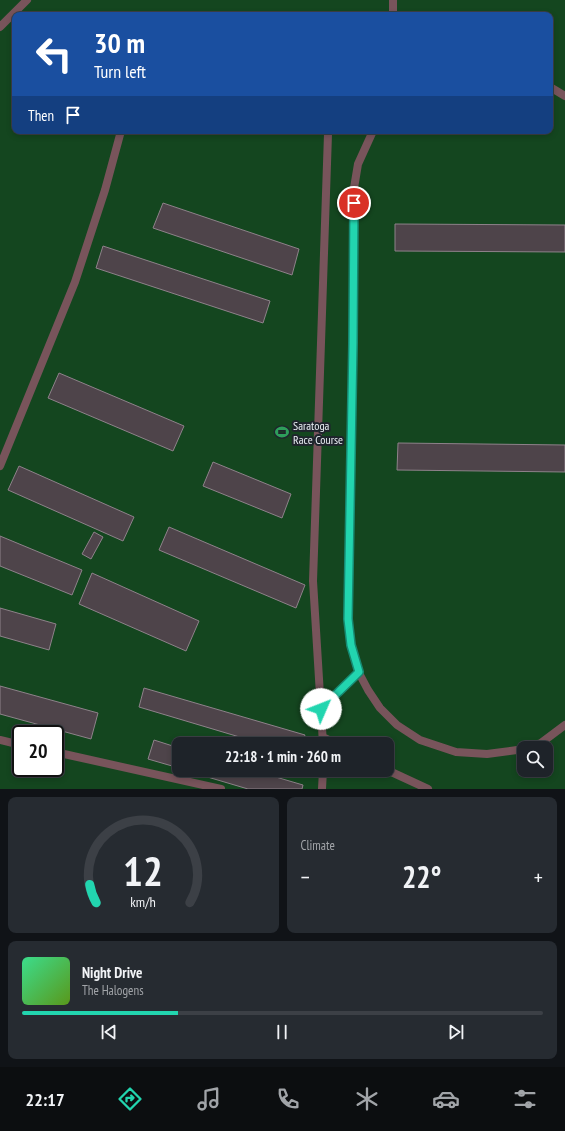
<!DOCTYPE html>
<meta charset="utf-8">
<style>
:root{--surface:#1e2329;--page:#262b31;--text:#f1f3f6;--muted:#a1a4a8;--line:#3c4046;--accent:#22d5af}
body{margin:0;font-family:"PT Sans Narrow",sans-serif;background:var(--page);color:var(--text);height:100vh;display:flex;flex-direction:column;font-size:15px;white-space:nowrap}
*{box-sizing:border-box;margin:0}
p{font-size:13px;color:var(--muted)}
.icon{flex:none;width:22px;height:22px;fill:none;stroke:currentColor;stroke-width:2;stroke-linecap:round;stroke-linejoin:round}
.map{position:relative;height:789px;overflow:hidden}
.details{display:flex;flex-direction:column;gap:8px;padding:8px;background:#101317;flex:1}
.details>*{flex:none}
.guide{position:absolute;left:12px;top:12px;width:541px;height:122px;border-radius:8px;box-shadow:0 2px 6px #0003,0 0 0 1px var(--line);background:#1a4fa0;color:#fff;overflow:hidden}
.tools{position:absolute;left:517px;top:741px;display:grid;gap:8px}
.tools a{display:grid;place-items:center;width:36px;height:36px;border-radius:8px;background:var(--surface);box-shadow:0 2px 6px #0003,0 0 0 1px var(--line);font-size:20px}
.speed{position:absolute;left:12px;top:725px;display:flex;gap:8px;font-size:20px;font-weight:700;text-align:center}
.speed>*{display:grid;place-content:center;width:52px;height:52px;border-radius:50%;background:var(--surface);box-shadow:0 2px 6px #0003,0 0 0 1px var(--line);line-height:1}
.speed .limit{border:2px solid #111;border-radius:6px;background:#fff;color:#111}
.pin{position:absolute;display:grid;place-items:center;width:34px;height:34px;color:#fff;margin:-17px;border:2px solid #fff;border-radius:50%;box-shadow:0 1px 4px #0007}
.me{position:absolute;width:44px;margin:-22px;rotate:46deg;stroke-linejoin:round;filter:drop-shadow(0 0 3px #0008)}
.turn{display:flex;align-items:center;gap:14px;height:84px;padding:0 16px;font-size:18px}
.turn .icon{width:52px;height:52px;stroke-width:2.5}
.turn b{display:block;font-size:28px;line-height:34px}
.then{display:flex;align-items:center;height:38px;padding:0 16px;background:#0003;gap:8px;font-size:15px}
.big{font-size:30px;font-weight:700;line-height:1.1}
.details .tile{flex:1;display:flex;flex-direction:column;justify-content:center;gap:6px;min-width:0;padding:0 14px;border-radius:8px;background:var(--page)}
.details .dial{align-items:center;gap:0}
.dial svg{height:104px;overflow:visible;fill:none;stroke:var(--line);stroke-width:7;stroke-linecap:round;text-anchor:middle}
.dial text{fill:var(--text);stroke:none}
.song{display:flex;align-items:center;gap:12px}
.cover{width:48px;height:48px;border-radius:6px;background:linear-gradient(135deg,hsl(150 70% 55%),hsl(90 70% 35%))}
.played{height:4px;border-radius:2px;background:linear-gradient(90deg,var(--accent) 30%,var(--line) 30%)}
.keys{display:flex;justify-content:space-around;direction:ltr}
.heat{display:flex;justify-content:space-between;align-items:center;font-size:22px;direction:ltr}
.details .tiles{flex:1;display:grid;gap:8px;grid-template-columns:1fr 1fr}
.tile:last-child{grid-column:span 2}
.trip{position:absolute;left:172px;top:737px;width:222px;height:40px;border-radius:8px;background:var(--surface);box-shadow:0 2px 6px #0003,0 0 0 1px var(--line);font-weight:700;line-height:40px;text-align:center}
.dock{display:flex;height:64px;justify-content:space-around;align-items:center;background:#0c0e10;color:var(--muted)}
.dock .icon{width:28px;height:28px}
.dock .current{color:var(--accent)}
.dock b{font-size:18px;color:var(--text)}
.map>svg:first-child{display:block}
</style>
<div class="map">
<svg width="565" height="789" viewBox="0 0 565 789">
<rect width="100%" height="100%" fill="#282f37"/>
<path fill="#14461f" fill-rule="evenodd" d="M0 0H565V789H0ZM15 15H550V131H15ZM21 734H55V768H21ZM179 744H387V770H179ZM524 748H546V770H524Z"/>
<path fill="#4e444a" stroke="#8e828a" d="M163 203 299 249 292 275 153 228Z
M395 224 565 225V252L395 251Z
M103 246 270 301 263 323 96 268Z
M59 373 184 426 173 451 48 398Z
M398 443 565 445V472L397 470Z
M213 462 291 494 282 518 203 486Z
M19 466 134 517 123 541 8 490Z
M169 527 305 585 296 608 159 550Z
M94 532 103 537 91 559 82 554Z
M0 536 82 570 72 595 0 566Z
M92 573 199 621 186 651 79 604Z
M0 608 56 624 49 650 0 636Z
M0 686 98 713 91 739 0 714Z
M144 688 305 735 302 744H263L139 707Z
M154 740 179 748V768L148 759Z
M184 770H252L303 785 302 789H248Z"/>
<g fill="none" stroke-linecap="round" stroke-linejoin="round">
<path stroke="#78545b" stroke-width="8" d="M393 15V0
M0 27 27 0
M550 87 565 96
M373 131 358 164 354 188 353 328 348 619 351 645 359 673 368 690 380 708 397 725 420 740 456 752 487 754 517 750 541 743 565 725
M0 466 75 282 105 190 121 131
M321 709 359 673
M323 737 337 744
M0 740 21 745
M323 744 313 581 328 134 330 131
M55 752 221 789
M387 770 428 789
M322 789 323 770"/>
</g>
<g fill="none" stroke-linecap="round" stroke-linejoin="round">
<g stroke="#168a72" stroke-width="10">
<path id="route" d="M321 709 359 672 351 645 348 619 353 343 354 203"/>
</g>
<use href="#route" stroke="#22d5af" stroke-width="7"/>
</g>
<defs>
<g id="stadium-bare" transform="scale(1.08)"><path d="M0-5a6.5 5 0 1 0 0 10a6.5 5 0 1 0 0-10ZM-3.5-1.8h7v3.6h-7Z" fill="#2e9e5b" stroke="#1f252d" stroke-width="2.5" paint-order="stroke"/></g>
</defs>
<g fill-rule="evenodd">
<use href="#stadium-bare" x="282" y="432"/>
</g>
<g text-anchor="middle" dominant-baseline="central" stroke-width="4" stroke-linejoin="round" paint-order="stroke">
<g font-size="12" fill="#e9eef3" stroke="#1f252d" text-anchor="start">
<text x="293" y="425">Saratoga<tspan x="293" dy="14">Race Course</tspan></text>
</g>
</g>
</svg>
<div class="tools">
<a><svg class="icon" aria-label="search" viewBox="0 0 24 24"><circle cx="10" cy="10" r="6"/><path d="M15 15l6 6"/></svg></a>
</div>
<div class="speed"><div class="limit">20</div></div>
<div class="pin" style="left:354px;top:203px;background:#d93025"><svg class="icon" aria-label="arrive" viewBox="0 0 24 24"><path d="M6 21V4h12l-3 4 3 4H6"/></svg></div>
<svg class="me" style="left:321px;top:709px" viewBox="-20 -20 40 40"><circle r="19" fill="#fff"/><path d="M0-13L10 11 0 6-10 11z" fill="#22d5af"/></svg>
<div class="trip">22:18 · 1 min · 260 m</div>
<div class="guide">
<div class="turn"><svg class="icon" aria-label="left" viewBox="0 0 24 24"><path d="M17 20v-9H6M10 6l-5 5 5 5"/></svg><div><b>30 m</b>Turn left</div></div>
<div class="then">Then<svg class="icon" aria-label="arrive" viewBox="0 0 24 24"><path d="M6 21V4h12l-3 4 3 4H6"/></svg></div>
</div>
</div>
<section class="details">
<div class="tiles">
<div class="tile dial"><svg viewBox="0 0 100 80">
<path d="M14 69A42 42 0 1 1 86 69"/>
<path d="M14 69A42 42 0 0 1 9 55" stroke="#22d5af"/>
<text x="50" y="56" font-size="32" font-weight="700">12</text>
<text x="50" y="72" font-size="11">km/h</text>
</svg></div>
<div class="tile"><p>Climate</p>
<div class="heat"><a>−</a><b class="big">22°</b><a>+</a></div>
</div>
<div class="tile">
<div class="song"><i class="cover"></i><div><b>Night Drive</b><p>The Halogens</p></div></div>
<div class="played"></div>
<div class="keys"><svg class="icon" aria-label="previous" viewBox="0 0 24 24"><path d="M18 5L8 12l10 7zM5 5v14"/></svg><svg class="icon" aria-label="pause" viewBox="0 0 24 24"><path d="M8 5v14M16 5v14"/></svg><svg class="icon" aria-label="next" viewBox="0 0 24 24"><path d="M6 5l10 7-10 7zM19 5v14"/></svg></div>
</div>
</div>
</section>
<nav class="dock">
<b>22:17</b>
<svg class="icon current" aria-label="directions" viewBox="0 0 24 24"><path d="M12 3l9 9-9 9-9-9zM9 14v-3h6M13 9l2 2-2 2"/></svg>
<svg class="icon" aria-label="music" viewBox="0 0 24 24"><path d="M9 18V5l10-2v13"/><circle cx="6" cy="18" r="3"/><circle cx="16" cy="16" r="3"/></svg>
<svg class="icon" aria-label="phone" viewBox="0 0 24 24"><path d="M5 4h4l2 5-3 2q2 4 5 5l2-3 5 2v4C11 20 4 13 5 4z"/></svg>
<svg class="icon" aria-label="climate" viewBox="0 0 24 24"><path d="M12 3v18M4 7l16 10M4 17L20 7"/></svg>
<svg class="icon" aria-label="car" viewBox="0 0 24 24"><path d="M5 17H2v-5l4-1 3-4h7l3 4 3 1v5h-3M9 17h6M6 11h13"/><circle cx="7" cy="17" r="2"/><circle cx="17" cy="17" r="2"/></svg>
<svg class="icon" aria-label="filters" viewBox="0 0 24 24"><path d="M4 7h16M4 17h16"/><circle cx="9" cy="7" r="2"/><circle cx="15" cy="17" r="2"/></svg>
</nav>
